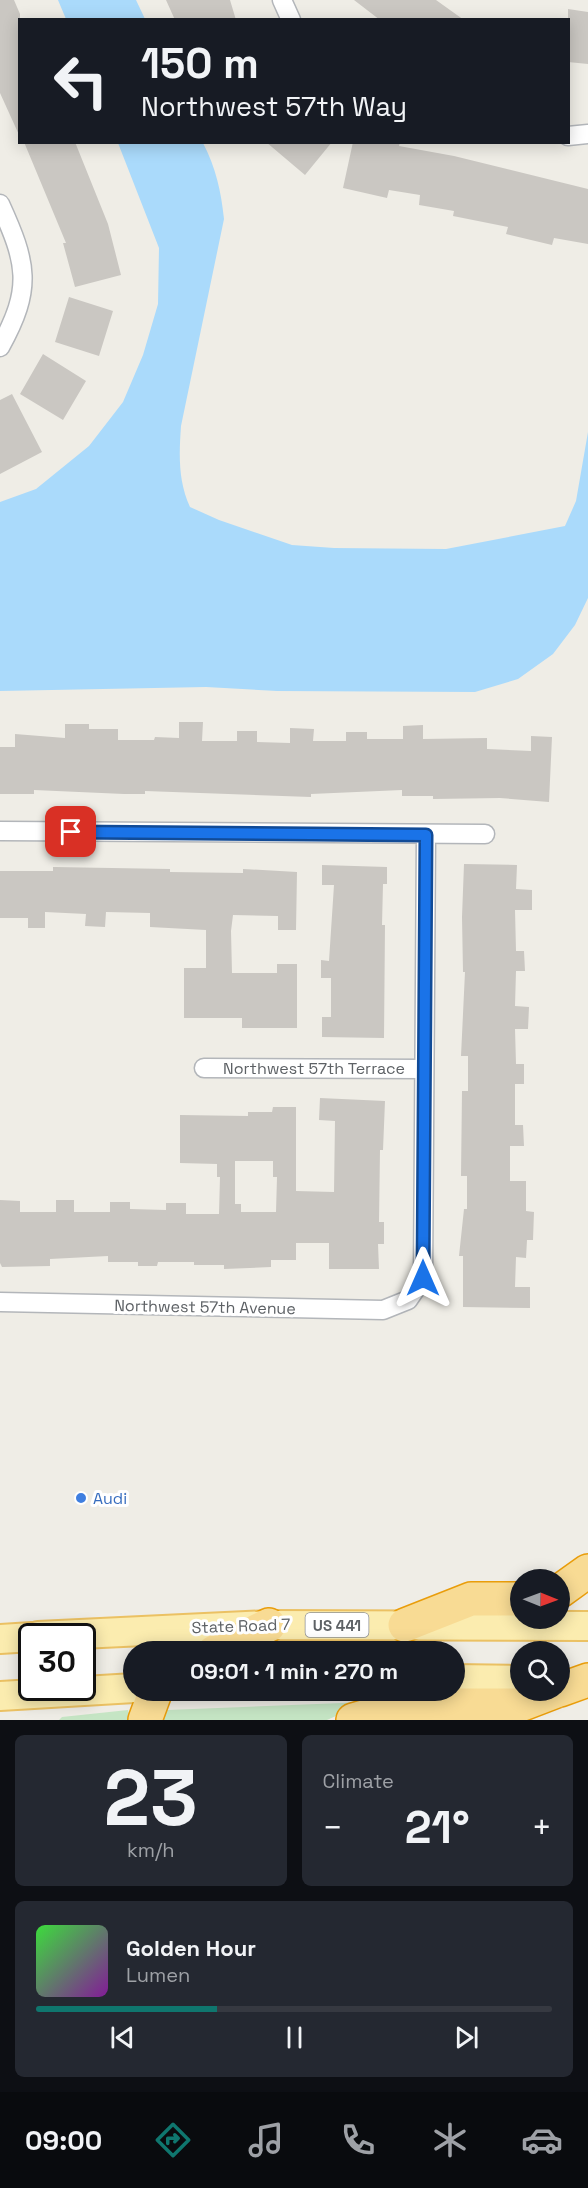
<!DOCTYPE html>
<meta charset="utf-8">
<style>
:root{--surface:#171b24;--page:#242831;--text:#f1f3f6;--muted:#9ea1a6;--line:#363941;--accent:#0f766e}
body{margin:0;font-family:"Space Grotesk",sans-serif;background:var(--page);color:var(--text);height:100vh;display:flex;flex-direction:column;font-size:22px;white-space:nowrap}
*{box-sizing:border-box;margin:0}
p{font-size:20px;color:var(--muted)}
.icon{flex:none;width:33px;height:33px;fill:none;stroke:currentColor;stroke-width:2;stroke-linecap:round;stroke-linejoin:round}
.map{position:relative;height:1720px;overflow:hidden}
.drawer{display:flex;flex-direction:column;gap:15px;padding:15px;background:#0d0f14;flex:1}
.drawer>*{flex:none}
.banner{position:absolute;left:18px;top:18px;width:552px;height:126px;border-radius:0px;box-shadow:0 3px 15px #0003;background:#171b24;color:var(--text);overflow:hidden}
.needle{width:39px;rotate:91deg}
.fabs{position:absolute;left:510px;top:1569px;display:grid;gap:12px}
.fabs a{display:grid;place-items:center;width:60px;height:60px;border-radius:50%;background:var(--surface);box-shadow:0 3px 15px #0003;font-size:30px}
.speed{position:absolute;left:18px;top:1623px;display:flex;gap:12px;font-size:30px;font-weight:700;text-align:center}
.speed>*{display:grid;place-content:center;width:78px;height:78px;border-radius:50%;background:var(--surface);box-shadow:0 3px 15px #0003;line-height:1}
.speed .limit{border:3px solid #111;border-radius:9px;background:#fff;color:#111}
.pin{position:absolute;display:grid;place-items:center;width:51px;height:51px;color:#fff;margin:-26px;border-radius:12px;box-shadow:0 3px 9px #0006}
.me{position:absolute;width:66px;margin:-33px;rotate:0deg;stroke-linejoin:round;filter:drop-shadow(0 0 4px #0008)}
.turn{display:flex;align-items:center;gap:21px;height:126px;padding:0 24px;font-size:27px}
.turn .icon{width:78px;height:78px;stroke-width:2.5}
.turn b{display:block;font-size:42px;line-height:51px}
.big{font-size:45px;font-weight:800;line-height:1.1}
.drawer .tile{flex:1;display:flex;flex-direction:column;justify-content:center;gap:9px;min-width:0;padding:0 21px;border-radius:9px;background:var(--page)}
.drawer .dial{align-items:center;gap:0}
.dial b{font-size:78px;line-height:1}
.song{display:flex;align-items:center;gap:18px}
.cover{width:72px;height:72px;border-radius:9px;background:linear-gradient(135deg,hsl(120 70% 55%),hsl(290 70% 35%))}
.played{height:6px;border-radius:3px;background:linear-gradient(90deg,var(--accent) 35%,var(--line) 35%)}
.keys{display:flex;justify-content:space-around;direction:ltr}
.heat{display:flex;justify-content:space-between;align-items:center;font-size:33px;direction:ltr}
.drawer .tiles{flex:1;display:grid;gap:15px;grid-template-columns:1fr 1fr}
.tile:last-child{grid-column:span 2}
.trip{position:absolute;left:123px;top:1641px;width:342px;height:60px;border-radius:30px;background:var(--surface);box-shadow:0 3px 15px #0003;font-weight:800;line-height:60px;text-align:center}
.tabs{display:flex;height:96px;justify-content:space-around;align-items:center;background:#090b0e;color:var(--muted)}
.tabs .icon{width:42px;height:42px}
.tabs .selected{color:var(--accent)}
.tabs b{font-size:27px;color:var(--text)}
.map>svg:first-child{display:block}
</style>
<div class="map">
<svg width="588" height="1720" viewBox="0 0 588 1720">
<rect width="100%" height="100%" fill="#efede6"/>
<path fill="#c5e5c4" d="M367 1702 327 1720H160L167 1710Z
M128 1710 130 1720H59L62 1717Z"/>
<path fill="#aadafb" d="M58 0H136L145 19H66Z
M118 143H203C216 168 221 191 224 219L181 426C179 455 178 481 190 507L219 520 292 545 334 548 446 549 565 526 576 501 588 432V598L575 625 553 654 518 679 475 692 277 691 206 687 0 691V502L36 489 89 446 123 402 143 355 158 304 159 248Z"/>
<path fill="#cac7c2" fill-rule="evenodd" d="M0 0H14L20 14V137L0 93Z
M166 0H230L236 20H175Z
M354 0H436L464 20H380Z
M568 9 588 12V64L568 62Z
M24 142H75L108 224 121 275 75 287 63 243H66Z
M266 142H332L305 175Z
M353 142H400L399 146 454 156 588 189V244L554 238 552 245 506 234 508 227 453 216 454 211 419 205 420 195 389 190 387 198 343 188Z
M69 297 113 311 99 356 55 342Z
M43 354 86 381 63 420 20 394Z
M12 394 42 452 0 474V400Z
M179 722H203L202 741H237V731H257V742L290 743V728L314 729 313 741H346V732H367V739H403V726L423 725V739L487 738V749L531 751V736L552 737 549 802 500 798 433 799V796H402V790L311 794V797L145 791V794H124L34 790V794H0V747H15V734L65 738V724H89V729H118V740H154L155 737 179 738Z
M464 864 517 865 516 889 532 890V910H515L516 951H524L525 971H516L515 1006 529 1007 528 1029H515L516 1064H524V1084H515V1125H523L524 1146H510V1181H526V1211L534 1212 533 1240H527L526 1258 516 1257 515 1287H530V1308L463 1307V1256H459L464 1209H467V1176H461L462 1091H468V1056H461L465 972H463L462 917Z
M322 865 387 867V884H383L382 925H385L384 1038 322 1037V1017H331V978H321V960L329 961 334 885H322Z
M53 867 170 869V872L243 873V869L297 872 296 930H278V916L233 915 231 931 232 973H277V964H297V1028H242V1018H184V968H206V930L150 927V913L106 912 105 927 85 926 86 914 45 912V928H28V918H0V871H53Z
M320 1098 385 1101 383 1150H380L379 1222H384V1244H378L379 1269H329V1243H296V1260H271V1267L224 1269V1265H194V1262H158L157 1266H138V1262H108V1256L50 1259V1266L2 1267 0 1263V1200L20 1201V1212H56V1200H74V1212H110V1202H130V1209L166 1210V1203H186V1214H219L220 1177H217V1164L180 1163V1115L248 1116V1112H272L273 1107H296V1191L334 1192 335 1121 319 1120ZM235 1161H273V1177H277L276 1212H241V1204H235Z"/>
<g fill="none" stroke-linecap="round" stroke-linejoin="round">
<g stroke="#b3b6ba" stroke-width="21">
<path id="minor" d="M282 0 291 20
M568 136 588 134
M0 204C27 263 33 288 0 347
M0 831 485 834
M204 1068 424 1069
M0 1302 383 1310 408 1300 423 1278 426 835"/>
</g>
<g stroke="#ebc163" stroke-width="32">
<path id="primary" d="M38 1636 269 1625 588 1626
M0 1639 32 1637
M454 1679 520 1680
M0 1696 134 1688"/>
</g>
<g stroke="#e99d0b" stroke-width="36">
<path id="motorway" d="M560 1591 588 1571
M405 1625 471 1599H520
M214 1652 269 1625
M560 1690 588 1680
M145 1720 156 1690
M353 1720 394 1708 416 1705H520L559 1690"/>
</g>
<use href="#minor" stroke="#fff" stroke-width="18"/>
<use href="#primary" stroke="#fbecaf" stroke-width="28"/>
<use href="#motorway" stroke="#f8db94" stroke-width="33"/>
</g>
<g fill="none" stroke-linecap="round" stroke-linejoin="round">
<g stroke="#114b97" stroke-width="15">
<path id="route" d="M71 832 426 835 423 1278"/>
</g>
<use href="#route" stroke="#1a73e8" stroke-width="10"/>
</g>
<circle fill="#3f7fe0" stroke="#fff" stroke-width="2" cx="81" cy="1498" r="6"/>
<g text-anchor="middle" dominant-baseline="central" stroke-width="6" stroke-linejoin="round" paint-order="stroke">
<rect fill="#fff" stroke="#8e9093" stroke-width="1.5" x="305.5" y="1613" width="63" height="24" rx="4.5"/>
<g font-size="15" font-weight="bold" fill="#5d6165">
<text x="337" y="1625">US 441</text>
</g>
<g font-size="16" fill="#5d6165" stroke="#fff">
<text x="314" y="1068">Northwest 57th Terrace</text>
<text transform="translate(205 1307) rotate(1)">Northwest 57th Avenue</text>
<text transform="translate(241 1626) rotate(-2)">State Road 7</text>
</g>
<g font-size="16" fill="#366cbe" stroke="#fff" text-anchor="start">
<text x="93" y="1498">Audi</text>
</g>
</g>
</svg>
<div class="fabs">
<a><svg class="needle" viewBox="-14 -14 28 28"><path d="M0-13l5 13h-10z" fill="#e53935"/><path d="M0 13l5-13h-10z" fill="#9ea1a6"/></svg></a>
<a><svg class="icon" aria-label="search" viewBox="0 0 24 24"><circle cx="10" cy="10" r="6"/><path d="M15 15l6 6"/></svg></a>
</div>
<div class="speed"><div class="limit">30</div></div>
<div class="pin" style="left:71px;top:832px;background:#d93025"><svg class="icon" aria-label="arrive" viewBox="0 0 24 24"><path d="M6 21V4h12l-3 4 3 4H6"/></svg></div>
<svg class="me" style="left:423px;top:1278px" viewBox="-20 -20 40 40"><path d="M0-17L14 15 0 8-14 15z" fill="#1a73e8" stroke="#fff" stroke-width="4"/></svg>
<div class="trip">09:01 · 1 min · 270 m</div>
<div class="banner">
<div class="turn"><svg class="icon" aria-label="left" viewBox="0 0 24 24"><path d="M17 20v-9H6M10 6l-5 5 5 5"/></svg><div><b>150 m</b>Northwest 57th Way</div></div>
</div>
</div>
<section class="drawer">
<div class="tiles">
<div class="tile dial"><b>23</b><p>km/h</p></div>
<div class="tile"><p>Climate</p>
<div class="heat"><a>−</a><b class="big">21°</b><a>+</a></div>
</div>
<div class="tile">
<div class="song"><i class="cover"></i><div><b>Golden Hour</b><p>Lumen</p></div></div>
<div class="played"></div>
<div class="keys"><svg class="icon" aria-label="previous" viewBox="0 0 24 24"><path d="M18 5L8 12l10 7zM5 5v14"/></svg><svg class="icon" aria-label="pause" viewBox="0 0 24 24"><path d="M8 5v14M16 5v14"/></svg><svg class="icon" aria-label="next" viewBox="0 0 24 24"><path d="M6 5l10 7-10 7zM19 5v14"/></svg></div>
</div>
</div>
</section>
<nav class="tabs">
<b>09:00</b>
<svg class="icon selected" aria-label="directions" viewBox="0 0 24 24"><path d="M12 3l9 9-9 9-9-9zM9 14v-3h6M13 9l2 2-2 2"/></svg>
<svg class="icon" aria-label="music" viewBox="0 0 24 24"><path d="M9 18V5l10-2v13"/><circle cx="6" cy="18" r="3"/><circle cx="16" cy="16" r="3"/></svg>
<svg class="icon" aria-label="phone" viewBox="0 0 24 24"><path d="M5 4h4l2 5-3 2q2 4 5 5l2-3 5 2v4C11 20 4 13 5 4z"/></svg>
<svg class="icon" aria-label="climate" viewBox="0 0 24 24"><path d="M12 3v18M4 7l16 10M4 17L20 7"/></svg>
<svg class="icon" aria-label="car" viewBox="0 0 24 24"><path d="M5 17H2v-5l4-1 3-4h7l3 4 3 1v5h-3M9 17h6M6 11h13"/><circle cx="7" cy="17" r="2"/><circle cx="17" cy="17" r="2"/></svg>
</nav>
